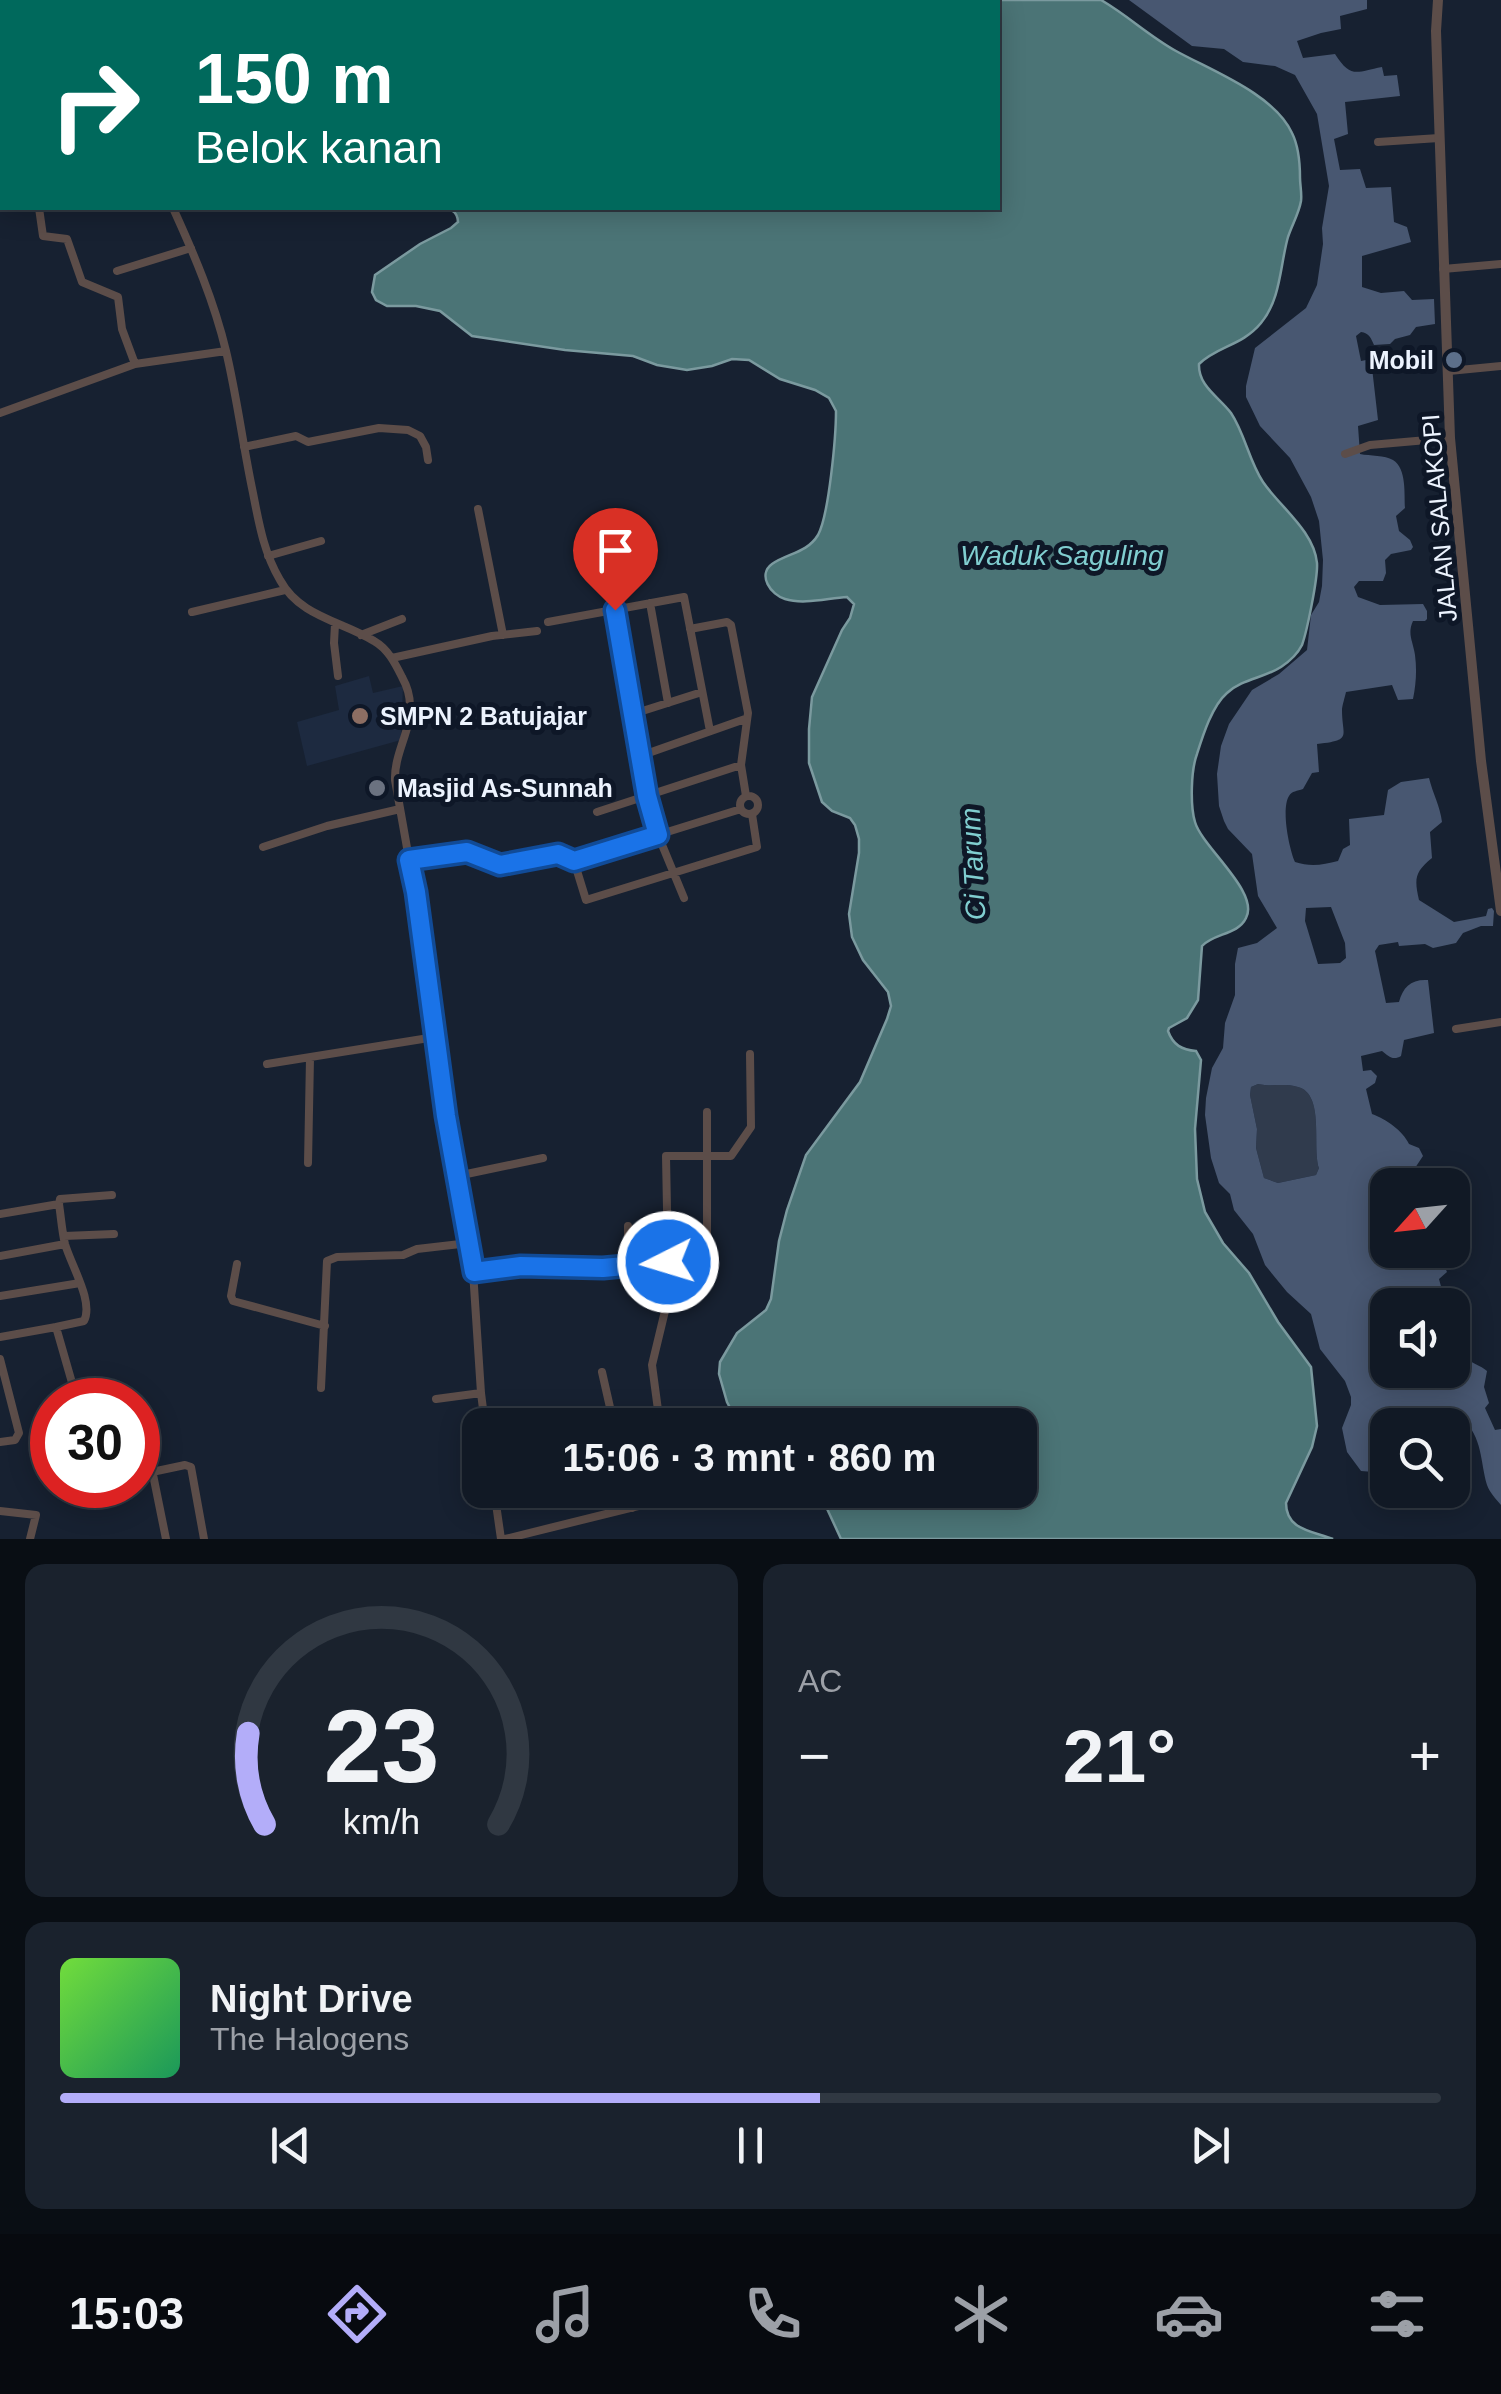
<!DOCTYPE html>
<html lang="id">
<meta charset="utf-8">
<style>
:root{--surface:#111925;--page:#1a222d;--text:#f1f3f6;--muted:#9ca0a7;--line:#303842;--accent:#b3adf9}
body{margin:0;font-family:Arial,sans-serif;background:var(--page);color:var(--text);height:100vh;display:flex;flex-direction:column;font-size:38px;white-space:nowrap}
*{box-sizing:border-box;margin:0}
p{font-size:32px;color:var(--muted)}
.icon{flex:none;width:55px;height:55px;fill:none;stroke:currentColor;stroke-width:2;stroke-linecap:round;stroke-linejoin:round}
.map{position:relative;height:1539px;overflow:hidden}
.panel{display:flex;flex-direction:column;gap:25px;padding:25px;background:#090e14;flex:1}
.panel>*{flex:none}
.banner{position:absolute;left:0px;top:0px;width:1000px;height:210px;box-shadow:0 5px 25px #0003,0 0 0 2px var(--line);background:#00695c;color:#fff;overflow:hidden}
.needle{width:65px;rotate:243deg}
.buttons{position:absolute;left:1370px;top:1168px;display:grid;gap:20px}
.buttons a{display:grid;place-items:center;width:100px;height:100px;border-radius:20px;background:var(--surface);box-shadow:0 5px 25px #0003,0 0 0 2px var(--line);font-size:50px}
.speed{position:absolute;left:30px;top:1378px;display:flex;gap:20px;font-size:50px;font-weight:700;text-align:center}
.speed>*{display:grid;place-content:center;width:130px;height:130px;border-radius:50%;background:var(--surface);box-shadow:0 5px 25px #0003,0 0 0 2px var(--line);line-height:1}
.speed .limit{border:15px solid #d22;background:#fff;color:#111}
.pin{position:absolute;display:grid;place-items:center;width:85px;height:85px;color:#fff;margin:-102px -42px;border-radius:50% 50% 50% 0;rotate:-45deg;box-shadow:0 0 10px #0007}
.pin .icon{rotate:45deg}
.me{position:absolute;width:110px;margin:-55px;rotate:265deg;stroke-linejoin:round;filter:drop-shadow(0 0 8px #0008)}
.turn{display:flex;align-items:center;gap:35px;height:210px;padding:0 30px;font-size:45px}
.turn .icon{width:130px;height:130px;stroke-width:2.5}
.turn b{display:block;font-size:70px;line-height:85px}
.big{font-size:75px;font-weight:700;line-height:1.1}
.panel .tile{flex:1;display:flex;flex-direction:column;justify-content:center;gap:15px;min-width:0;padding:0 35px;border-radius:20px;background:var(--page)}
.panel .dial{align-items:center;gap:0}
.dial svg{height:260px;overflow:visible;fill:none;stroke:var(--line);stroke-width:7;stroke-linecap:round;text-anchor:middle}
.dial text{fill:var(--text);stroke:none}
.song{display:flex;align-items:center;gap:30px}
.cover{width:120px;height:120px;border-radius:15px;background:linear-gradient(135deg,hsl(100 70% 55%),hsl(150 70% 35%))}
.played{height:10px;border-radius:5px;background:linear-gradient(90deg,var(--accent) 55%,var(--line) 55%)}
.keys{display:flex;justify-content:space-around;direction:ltr}
.heat{display:flex;justify-content:space-between;align-items:center;font-size:55px;direction:ltr}
.panel .tiles{flex:1;display:grid;gap:25px;grid-template-columns:1fr 1fr}
.tile:last-child{grid-column:span 2}
.trip{position:absolute;left:462px;top:1408px;width:575px;height:100px;border-radius:20px;background:var(--surface);box-shadow:0 5px 25px #0003,0 0 0 2px var(--line);font-weight:700;line-height:100px;text-align:center}
.tab-bar{display:flex;height:160px;justify-content:space-around;align-items:center;background:#070a0f;color:var(--muted)}
.tab-bar .icon{width:70px;height:70px}
.tab-bar .active{color:var(--accent)}
.tab-bar b{font-size:45px;color:var(--text)}
.map>svg:first-child{display:block}
</style>
<div class="map">
<svg width="1501" height="1539" viewBox="0 0 1501 1539">
<rect width="100%" height="100%" fill="#172131"/>
<path fill="#1d2a40" d="M369 676 373 693 403 686 401 740 307 766 297 722 339 710 335 686Z"/>
<path fill="#303b4d" d="M1258 1084C1271 1087 1285 1083 1298 1087 1325 1094 1312 1147 1319 1168L1316 1175 1278 1183 1264 1178 1256 1148 1257 1129 1250 1095 1251 1087Z"/>
<path fill="#485771" fill-rule="evenodd" d="M1129 0H1367V9L1340 16 1341 29 1321 33 1297 41 1303 58 1335 54C1351 79 1356 72 1382 67L1384 76 1397 75 1400 96 1345 102 1348 134 1334 139 1340 170 1360 169 1366 188 1391 187 1394 222 1407 227 1411 242 1362 256V287L1381 293 1404 291 1412 300 1434 299 1435 324 1416 327 1410 335 1395 339 1390 344 1374 345C1371 338 1369 333 1361 332L1356 336 1361 361 1371 359 1378 420 1358 426 1360 454C1370 456 1385 455 1393 460 1407 469 1404 494 1405 508L1396 516 1399 531 1410 540 1413 547 1411 550 1391 554 1385 560 1386 573 1383 581H1359L1354 587 1358 597 1380 605 1423 604 1427 611V619L1425 621H1413C1407 634 1413 641 1415 655 1417 670 1416 684 1413 699L1398 700 1392 685 1346 692C1345 697 1342 706 1342 710 1342 737 1353 740 1317 744L1319 772 1312 773 1303 789C1297 791 1292 791 1289 796 1281 809 1289 848 1295 862 1310 867 1323 865 1338 861L1343 849 1350 845 1349 819 1384 815 1388 790 1401 782 1429 778C1433 794 1440 806 1442 822L1430 832 1432 858C1415 872 1414 878 1419 900L1454 922 1486 916 1488 909 1492 908 1494 911 1493 926H1481L1463 933 1456 943 1433 948 1425 944 1399 946 1398 942 1379 945 1375 951 1386 1003 1399 1002C1403 987 1411 979 1428 980L1434 1033 1404 1040 1401 1056C1393 1061 1388 1056 1382 1051L1361 1056 1363 1071 1371 1070 1377 1076 1375 1083 1366 1089 1372 1114C1386 1119 1403 1131 1409 1144L1419 1148 1423 1156 1415 1168 1417 1185H1388V1250L1438 1252 1447 1272 1439 1279 1446 1305H1388V1370H1452L1453 1316 1464 1325 1465 1332 1457 1340 1458 1353C1468 1362 1482 1366 1487 1371L1484 1387 1489 1403 1485 1408 1495 1430 1501 1429V1505C1496 1499 1490 1493 1487 1485 1480 1461 1483 1438 1462 1418L1439 1420 1432 1425H1388L1387 1473 1361 1471 1347 1452 1342 1428 1351 1405V1397L1345 1381 1320 1349 1311 1314 1287 1292 1265 1265 1253 1234 1234 1210 1230 1194 1219 1183 1211 1158 1205 1115 1206 1098 1212 1068 1223 1048 1225 1023 1235 995V964L1238 948 1257 943 1277 928 1258 896 1252 854 1228 829 1224 821 1219 806 1217 774 1221 746 1229 724 1252 690 1279 674 1307 650 1311 615 1319 602 1322 586 1323 560 1319 521 1311 497 1290 458 1260 426 1246 397V386L1255 348 1306 308 1317 285 1323 244 1322 228 1329 186 1317 114 1295 75 1275 66 1243 62 1224 49 1192 46ZM1331 907 1345 943 1346 958 1340 963 1318 964 1305 921 1306 908ZM1258 1084C1271 1087 1285 1083 1298 1087 1325 1094 1312 1147 1319 1168L1316 1175 1278 1183 1264 1178 1256 1148 1257 1129 1250 1095 1251 1087Z"/>
<path fill="#4b7476" stroke="#7b9a9f" stroke-width="2.5" d="M319 0H1101C1127 15 1149 36 1176 51 1212 71 1274 94 1292 133 1299 147 1300 163 1300 178 1300 185 1302 193 1301 201 1299 213 1292 225 1288 237 1280 265 1281 299 1261 323 1242 346 1217 346 1199 364 1198 386 1219 397 1231 413 1245 434 1249 461 1263 482 1280 507 1314 531 1317 563 1318 578 1307 631 1302 645 1297 655 1290 661 1281 667 1264 678 1242 679 1227 693 1212 706 1203 735 1197 754 1191 770 1190 805 1195 822 1202 847 1260 892 1246 918 1238 935 1214 933 1202 946L1198 1000 1187 1018 1169 1028 1168 1031C1173 1045 1182 1050 1196 1051L1201 1060 1195 1129 1197 1179 1205 1212 1223 1243 1249 1273 1278 1322 1311 1367 1317 1426 1312 1447 1286 1503C1286 1530 1312 1531 1333 1539H841L823 1500 813 1490H1020V1425H739L727 1402 719 1374 720 1362 737 1333 766 1310 771 1299 779 1241 787 1210 806 1155 860 1082 887 1019 891 1006 888 992 863 960 852 937 849 914 859 853V839L855 825 850 818 832 811 822 802 809 763V729L812 697 842 630 850 618 854 604 847 597C828 598 804 605 785 599 771 595 757 575 772 564 788 553 807 553 818 535 829 515 836 436 836 411L829 398 815 390 780 379 749 360 732 359 712 366 687 370 657 365 633 356 565 350 472 336 440 311 416 306H387L376 300 372 292 375 275 420 244 451 228 458 222C457 206 445 210 434 208H998V2H320Z"/>
<g fill="none" stroke-linecap="round" stroke-linejoin="round">
<path stroke="#5c4d49" stroke-width="8" d="M22 0V2
M144 0V2
M1378 142 1439 138
M0 187H2
M39 208 43 236 67 239 82 282 118 297 122 329 135 364
M173 208C194 254 214 301 226 351 237 397 243 446 253 493 259 524 264 553 280 580 300 617 342 621 374 641 388 649 395 663 402 677 407 686 410 695 410 706 411 731 394 754 395 780L415 893 450 1137 472 1256 481 1393 485 1425
M1443 269 1501 264
M117 271 191 248
M1449 371 1501 366
M0 413 135 364 226 351
M244 447 296 436 308 442 379 428 408 430 420 436 426 447 428 460
M1345 454 1370 445 1450 438
M478 509 503 635
M268 556 321 541
M650 603 668 703
M615 610 647 796 658 835 684 898
M192 612 285 590
M548 622 684 597 710 731
M335 624 334 643 338 676
M690 629 727 622 731 625 748 713 741 765 746 796
M361 635 402 619
M392 658 492 636 537 631
M633 714 702 692
M640 756 745 719
M740 805a9 9 0 1 1 18 0a9 9 0 1 1-18 0Z
M597 812 741 765
M263 847 327 826 400 809
M409 860 467 852 500 865 558 854 574 861 741 809
M574 861 586 900 757 847 752 814
M1456 1029 1501 1022
M267 1064 435 1037
M308 1163 310 1058
M457 1176 543 1158
M59 1204 60 1199 112 1195
M0 1214 59 1204C61 1217 62 1232 65 1244 71 1265 94 1302 84 1321L56 1327 77 1400
M628 1226V1266
M64 1236 114 1234
M707 1237V1112
M0 1256 65 1244
M237 1264 231 1296 233 1301 325 1326
M474 1273 521 1266 603 1268 668 1262
M0 1296 80 1283
M0 1337 56 1327
M0 1359 19 1433 15 1440 0 1442
M602 1372 614 1425
M321 1388 327 1261 337 1257 403 1255 417 1249 469 1243
M436 1399 481 1393
M138 1408 141 1415 166 1539
M660 1425 652 1365 671 1286 668 1262 666 1156H731L751 1127 750 1054
M152 1472 185 1465 191 1467 204 1539
M494 1490 501 1539
M628 1490 632 1508
M0 1511 36 1515 30 1539
M505 1539 703 1490"/>
<path stroke="#5c4d49" stroke-width="10" d="M1438 0 1436 31 1450 438 1481 761 1501 911"/>
</g>
<g fill="none" stroke-linecap="round" stroke-linejoin="round">
<g stroke="#114b97" stroke-width="25">
<path id="route" d="M615 610 647 796 658 835 574 861 558 854 500 865 467 852 409 860 416 892 446 1116 474 1272 521 1266 603 1268 668 1262"/>
</g>
<use href="#route" stroke="#1a73e8" stroke-width="18"/>
</g>
<circle fill="#5c6f8a" stroke="#0e1727" stroke-width="4" cx="1454" cy="360" r="10"/>
<circle fill="#8d6e63" stroke="#0e1727" stroke-width="4" cx="360" cy="716" r="10"/>
<circle fill="#6b7280" stroke="#0e1727" stroke-width="4" cx="377" cy="788" r="10"/>
<g text-anchor="middle" dominant-baseline="central" stroke-width="10" stroke-linejoin="round" paint-order="stroke">
<g font-size="25" font-weight="bold" fill="#ecf3fe" stroke="#0e1727" text-anchor="start">
<text x="1434" y="360" text-anchor="end">Mobil</text>
<text x="380" y="716">SMPN 2 Batujajar</text>
<text x="397" y="788">Masjid As-Sunnah</text>
</g>
<g font-size="25" fill="#ecf3fe" stroke="#0e1727">
<text transform="translate(1439 518) rotate(-95)">JALAN SALAKOPI</text>
</g>
<g font-size="28" font-style="italic" fill="#80ced0" stroke="#0e1727">
<text x="1062" y="555">Waduk Saguling</text>
<text transform="translate(973 864) rotate(-93)">Ci Tarum</text>
</g>
</g>
</svg>
<div class="buttons">
<a><svg class="needle" viewBox="-14 -14 28 28"><path d="M0-13l5 13h-10z" fill="#e53935"/><path d="M0 13l5-13h-10z" fill="#9ca0a7"/></svg></a>
<a><svg class="icon" aria-label="sound" viewBox="0 0 24 24"><path d="M4 9h4l5-4v14l-5-4H4zM17 9q2 3 0 6"/></svg></a>
<a><svg class="icon" aria-label="search" viewBox="0 0 24 24"><circle cx="10" cy="10" r="6"/><path d="M15 15l6 6"/></svg></a>
</div>
<div class="speed"><div class="limit">30</div></div>
<div class="pin" style="left:615px;top:610px;background:#d93025"><svg class="icon" aria-label="arrive" viewBox="0 0 24 24"><path d="M6 21V4h12l-3 4 3 4H6"/></svg></div>
<svg class="me" style="left:668px;top:1262px" viewBox="-20 -20 40 40"><circle r="17" fill="#1a73e8" stroke="#fff" stroke-width="3"/><path d="M0-11L8 9 0 5-8 9z" fill="#fff"/></svg>
<div class="trip">15:06 · 3 mnt · 860 m</div>
<div class="banner">
<div class="turn"><svg class="icon" aria-label="right" viewBox="0 0 24 24"><path d="M7 20v-9h11M14 6l5 5-5 5"/></svg><div><b>150 m</b>Belok kanan</div></div>
</div>
</div>
<section class="panel">
<div class="tiles">
<div class="tile dial"><svg viewBox="0 0 100 80">
<path d="M14 69A42 42 0 1 1 86 69"/>
<path d="M14 69A42 42 0 0 1 9 41" stroke="#b3adf9"/>
<text x="50" y="56" font-size="32" font-weight="700">23</text>
<text x="50" y="72" font-size="11">km/h</text>
</svg></div>
<div class="tile"><p>AC</p>
<div class="heat"><a>−</a><b class="big">21°</b><a>+</a></div>
</div>
<div class="tile">
<div class="song"><i class="cover"></i><div><b>Night Drive</b><p>The Halogens</p></div></div>
<div class="played"></div>
<div class="keys"><svg class="icon" aria-label="previous" viewBox="0 0 24 24"><path d="M18 5L8 12l10 7zM5 5v14"/></svg><svg class="icon" aria-label="pause" viewBox="0 0 24 24"><path d="M8 5v14M16 5v14"/></svg><svg class="icon" aria-label="next" viewBox="0 0 24 24"><path d="M6 5l10 7-10 7zM19 5v14"/></svg></div>
</div>
</div>
</section>
<nav class="tab-bar">
<b>15:03</b>
<svg class="icon active" aria-label="directions" viewBox="0 0 24 24"><path d="M12 3l9 9-9 9-9-9zM9 14v-3h6M13 9l2 2-2 2"/></svg>
<svg class="icon" aria-label="music" viewBox="0 0 24 24"><path d="M9 18V5l10-2v13"/><circle cx="6" cy="18" r="3"/><circle cx="16" cy="16" r="3"/></svg>
<svg class="icon" aria-label="phone" viewBox="0 0 24 24"><path d="M5 4h4l2 5-3 2q2 4 5 5l2-3 5 2v4C11 20 4 13 5 4z"/></svg>
<svg class="icon" aria-label="climate" viewBox="0 0 24 24"><path d="M12 3v18M4 7l16 10M4 17L20 7"/></svg>
<svg class="icon" aria-label="car" viewBox="0 0 24 24"><path d="M5 17H2v-5l4-1 3-4h7l3 4 3 1v5h-3M9 17h6M6 11h13"/><circle cx="7" cy="17" r="2"/><circle cx="17" cy="17" r="2"/></svg>
<svg class="icon" aria-label="filters" viewBox="0 0 24 24"><path d="M4 7h16M4 17h16"/><circle cx="9" cy="7" r="2"/><circle cx="15" cy="17" r="2"/></svg>
</nav>
